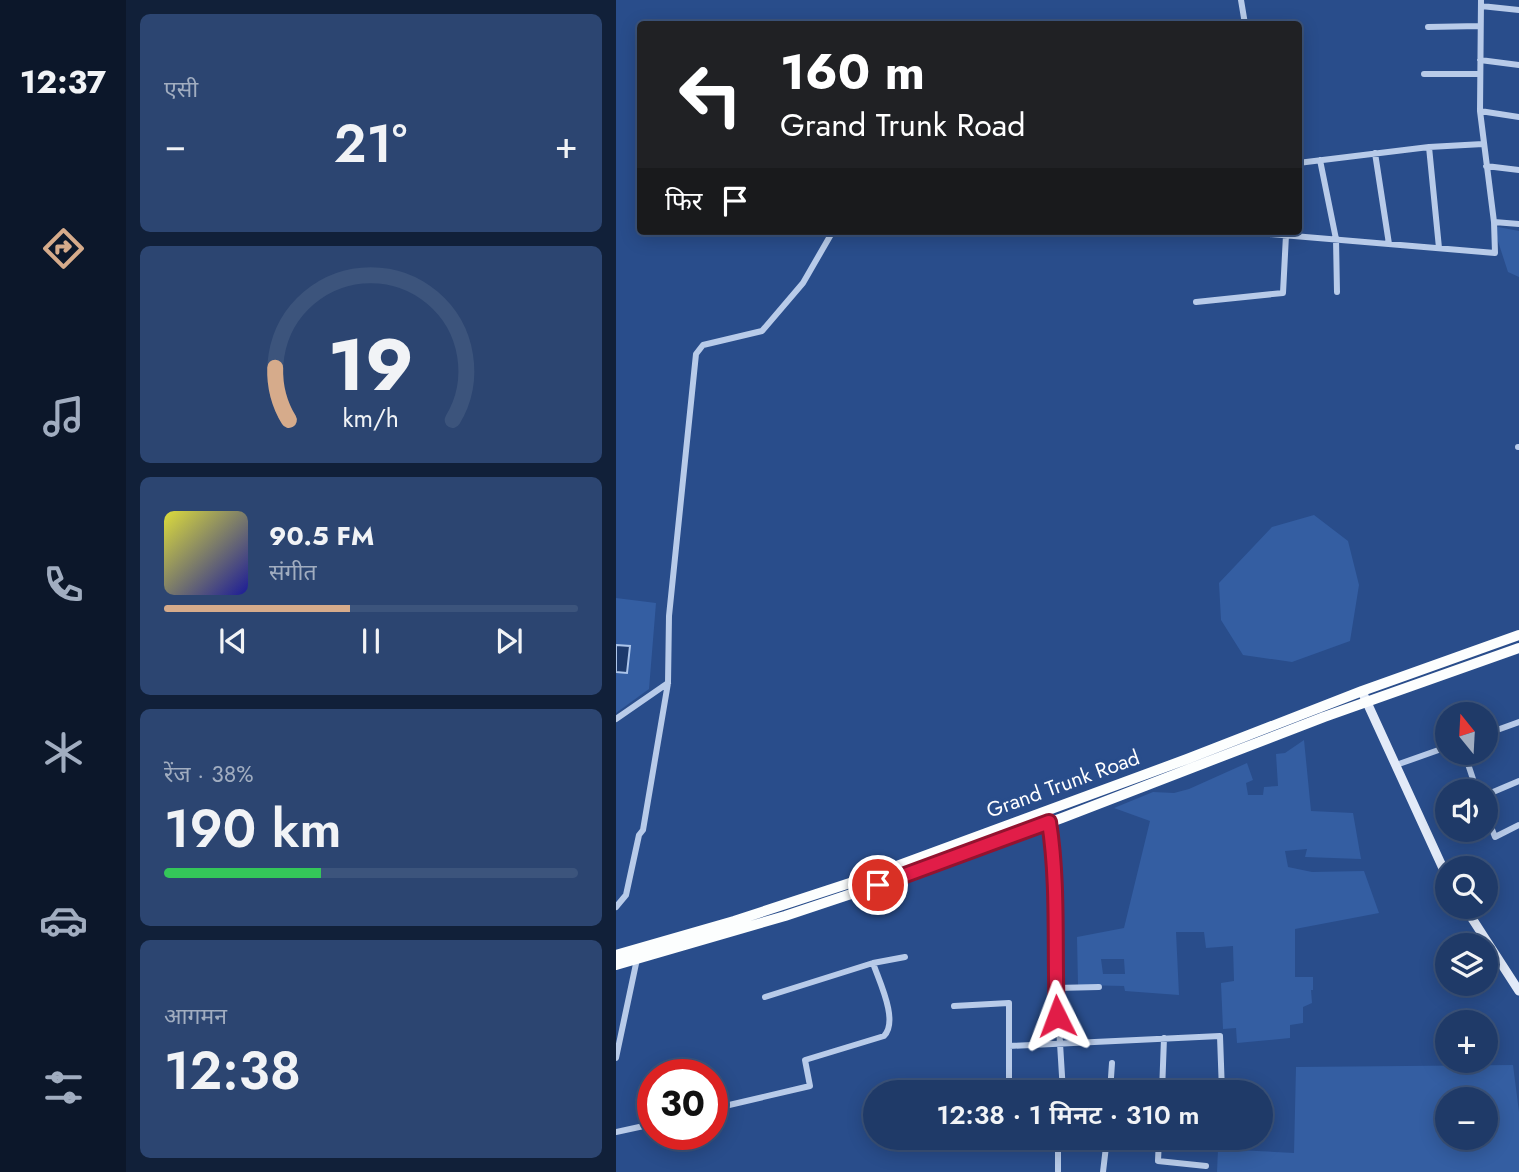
<!DOCTYPE html>
<html lang="hi">
<meta charset="utf-8">
<style>
:root{--surface:#1f3a68;--page:#2c4571;--text:#f1f3f6;--muted:#a1adc0;--line:#3c547c;--accent:#d6ab8b}
body{margin:0;font-family:Jost,"Noto Sans Devanagari",sans-serif;background:var(--page);color:var(--text);height:100vh;display:flex;flex-direction:column;font-size:26px;white-space:nowrap}
*{box-sizing:border-box;margin:0}
p{font-size:23px;color:var(--muted)}
.icon{flex:none;width:38px;height:38px;fill:none;stroke:currentColor;stroke-width:2;stroke-linecap:round;stroke-linejoin:round}
.map{position:relative;flex:1;overflow:hidden}
.drawer{display:flex;flex-direction:column;gap:14px;padding:14px;background:#112039;width:490px}
.drawer>*{flex:none}
.hud{position:absolute;left:21px;top:21px;width:665px;height:214px;border-radius:7px;box-shadow:0 4px 18px #0003,0 0 0 2px var(--line);background:#202124;color:#fff;overflow:hidden}
.needle{width:46px;rotate:342deg}
.buttons{position:absolute;left:819px;top:702px;display:grid;gap:14px}
.buttons a{display:grid;place-items:center;width:63px;height:63px;border-radius:50%;background:var(--surface);box-shadow:0 4px 18px #0003,0 0 0 2px var(--line);font-size:35px}
.speed{position:absolute;left:21px;top:1059px;display:flex;gap:14px;font-size:35px;font-weight:700;text-align:center}
.speed>*{display:grid;place-content:center;width:91px;height:91px;border-radius:50%;background:var(--surface);box-shadow:0 4px 18px #0003,0 0 0 2px var(--line);line-height:1}
.speed .limit{border:10px solid #d22;background:#fff;color:#111}
.pin{position:absolute;display:grid;place-items:center;width:60px;height:60px;color:#fff;margin:-30px;border:4px solid #fff;border-radius:50%;box-shadow:0 2px 7px #0007}
.me{position:absolute;width:77px;margin:-38px;rotate:357deg;stroke-linejoin:round;filter:drop-shadow(0 0 5px #0008)}
.turn{display:flex;align-items:center;gap:24px;height:147px;padding:0 28px;font-size:32px}
.turn .icon{width:91px;height:91px;stroke-width:2.5}
.turn b{display:block;font-size:49px;line-height:60px}
.then{display:flex;align-items:center;height:66px;padding:0 28px;background:#0003;gap:14px;font-size:26px}
.big{font-size:52px;font-weight:600;line-height:1.1}
.drawer .tile{flex:1;display:flex;flex-direction:column;justify-content:center;gap:10px;min-width:0;padding:0 24px;border-radius:10px;background:var(--page)}
.drawer .dial{align-items:center;gap:0}
.dial svg{height:182px;overflow:visible;fill:none;stroke:var(--line);stroke-width:7;stroke-linecap:round;text-anchor:middle}
.dial text{fill:var(--text);stroke:none}
.song{display:flex;align-items:center;gap:21px}
.cover{width:84px;height:84px;border-radius:10px;background:linear-gradient(135deg,hsl(60 70% 55%),hsl(240 70% 35%))}
.played{height:7px;border-radius:4px;background:linear-gradient(90deg,var(--accent) 45%,var(--line) 45%)}
.keys{display:flex;justify-content:space-around;direction:ltr}
.heat{display:flex;justify-content:space-between;align-items:center;font-size:38px;direction:ltr}
.charge{height:10px;border-radius:5px;background:linear-gradient(90deg,#34c759 38%,var(--line) 0)}
.trip{position:absolute;left:247px;top:1080px;width:410px;height:70px;border-radius:35px;background:var(--surface);box-shadow:0 4px 18px #0003,0 0 0 2px var(--line);font-weight:600;line-height:70px;text-align:center}
main{display:flex;flex:1;min-height:0}
.tabs{display:flex;flex-direction:column;width:126px;justify-content:space-around;align-items:center;background:#0c172a;color:var(--muted)}
.tabs .icon{width:49px;height:49px}
.tabs .active{color:var(--accent)}
.tabs b{font-size:32px;color:var(--text)}
.map>svg:first-child{display:block}
</style>
<main>
<nav class="tabs">
<b>12:37</b>
<svg class="icon active" aria-label="directions" viewBox="0 0 24 24"><path d="M12 3l9 9-9 9-9-9zM9 14v-3h6M13 9l2 2-2 2"/></svg>
<svg class="icon" aria-label="music" viewBox="0 0 24 24"><path d="M9 18V5l10-2v13"/><circle cx="6" cy="18" r="3"/><circle cx="16" cy="16" r="3"/></svg>
<svg class="icon" aria-label="phone" viewBox="0 0 24 24"><path d="M5 4h4l2 5-3 2q2 4 5 5l2-3 5 2v4C11 20 4 13 5 4z"/></svg>
<svg class="icon" aria-label="climate" viewBox="0 0 24 24"><path d="M12 3v18M4 7l16 10M4 17L20 7"/></svg>
<svg class="icon" aria-label="car" viewBox="0 0 24 24"><path d="M5 17H2v-5l4-1 3-4h7l3 4 3 1v5h-3M9 17h6M6 11h13"/><circle cx="7" cy="17" r="2"/><circle cx="17" cy="17" r="2"/></svg>
<svg class="icon" aria-label="filters" viewBox="0 0 24 24"><path d="M4 7h16M4 17h16"/><circle cx="9" cy="7" r="2"/><circle cx="15" cy="17" r="2"/></svg>
</nav>
<section class="drawer">
<div class="tile"><p>एसी</p>
<div class="heat"><a>−</a><b class="big">21°</b><a>+</a></div>
</div>
<div class="tile dial"><svg viewBox="0 0 100 80">
<path d="M14 69A42 42 0 1 1 86 69"/>
<path d="M14 69A42 42 0 0 1 8 46" stroke="#d6ab8b"/>
<text x="50" y="56" font-size="32" font-weight="700">19</text>
<text x="50" y="72" font-size="11">km/h</text>
</svg></div>
<div class="tile">
<div class="song"><i class="cover"></i><div><b>90.5 FM</b><p>संगीत</p></div></div>
<div class="played"></div>
<div class="keys"><svg class="icon" aria-label="previous" viewBox="0 0 24 24"><path d="M18 5L8 12l10 7zM5 5v14"/></svg><svg class="icon" aria-label="pause" viewBox="0 0 24 24"><path d="M8 5v14M16 5v14"/></svg><svg class="icon" aria-label="next" viewBox="0 0 24 24"><path d="M6 5l10 7-10 7zM19 5v14"/></svg></div>
</div>
<div class="tile"><p>रेंज · 38%</p><b class="big">190 km</b><div class="charge"></div></div>
<div class="tile"><p>आगमन</p><b class="big">12:38</b></div>
</section>
<div class="map">
<svg width="903" height="1172" viewBox="0 0 903 1172">
<rect width="100%" height="100%" fill="#294d8b"/>
<path fill="#345ea2" fill-rule="evenodd" d="M877 226 903 231V277L892 272Z
M698 515 732 541 743 585 734 641 676 662 627 655 605 620 603 583 656 527Z
M0 598 40 603 33 689 0 713Z
M688 740 695 811 737 813 745 859 689 857 691 849 669 851 672 867 696 872 748 871 763 913 679 929V977H697V990H695L696 1003 687 1007V1023L674 1025V1038L621 1043 620 1028 607 1029 605 983 618 981 617 946 590 948 588 932H560L563 995 509 991 508 986 462 985 461 937 508 928 534 821 498 808 537 792 558 793 573 789 631 763 637 780 630 783 632 795H647L648 787 662 786 660 754 669 753ZM485 959H508L509 974H487Z
M897 1065 903 1112V1172H601L602 1149 678 1153 680 1067ZM831 1099H870V1138H831Z"/>
<path fill="#1d3a6c" stroke="#acc5ea" stroke-width="2" d="M0 645 14 646 11 673 0 672Z"/>
<g fill="none" stroke-linecap="round" stroke-linejoin="round">
<path stroke="#b8cbe9" stroke-width="6" d="M625 0 629 24
M865 0 864 111 878 222 903 224
M865 6 903 10
M812 27 864 26
M864 60 903 65
M808 74H864
M864 111 903 117
M813 147 823 248
M759 153 773 244
M704 160 720 239 721 292
M682 163 813 147 867 144
M870 166 903 170
M618 231 879 253 878 222
M580 302 667 293 670 235
M902 447H903
M0 719 52 683
M870 734 903 722
M848 752 861 791
M780 765 831 747
M870 795 903 781
M870 814 879 837 903 825
M433 822 440 886 438 946 447 1092
M0 907 10 895 23 835 27 830 52 683 53 616 80 354 87 345 146 331 187 283 217 231
M440 988 483 987
M149 997 257 963 289 957
M338 1006 393 1003V1092
M393 1046 604 1036 606 1092
M0 1058 21 959
M494 1092 496 1063
M546 1092 548 1038
M609 1092H618
M96 1109 194 1086 189 1060 268 1036C283 1021 263 981 257 963
M0 1132 37 1124
M543 1138 542 1161 590 1166
M442 1171V1138
M487 1172 491 1138"/>
<path stroke="#e2eaf8" stroke-width="9" d="M748 696 831 877
M848 906 903 991"/>
<path stroke="#fcfefe" stroke-width="10" d="M0 955 118 921 240 881 571 759 746 691 903 635
M0 965 169 916 262 885 446 818 708 717 903 648"/>
</g>
<g fill="none" stroke-linecap="round" stroke-linejoin="round">
<g stroke="#92132f" stroke-width="18">
<path id="route" d="M262 885 433 822C443 886 438 951 441 1016"/>
</g>
<use href="#route" stroke="#e11d48" stroke-width="12"/>
</g>
<g text-anchor="middle" dominant-baseline="central" stroke-width="7" stroke-linejoin="round" paint-order="stroke">
<g font-size="21" fill="#fff" stroke="#294d8b">
<text transform="translate(447 784) rotate(-20)">Grand Trunk Road</text>
</g>
</g>
</svg>
<div class="buttons">
<a><svg class="needle" viewBox="-14 -14 28 28"><path d="M0-13l5 13h-10z" fill="#e53935"/><path d="M0 13l5-13h-10z" fill="#a1adc0"/></svg></a>
<a><svg class="icon" aria-label="sound" viewBox="0 0 24 24"><path d="M4 9h4l5-4v14l-5-4H4zM17 9q2 3 0 6"/></svg></a>
<a><svg class="icon" aria-label="search" viewBox="0 0 24 24"><circle cx="10" cy="10" r="6"/><path d="M15 15l6 6"/></svg></a>
<a><svg class="icon" aria-label="layers" viewBox="0 0 24 24"><path d="M12 4l9 5-9 5-9-5zM3 14l9 5 9-5"/></svg></a>
<a>+</a>
<a>−</a>
</div>
<div class="speed"><div class="limit">30</div></div>
<div class="pin" style="left:262px;top:885px;background:#d93025"><svg class="icon" aria-label="arrive" viewBox="0 0 24 24"><path d="M6 21V4h12l-3 4 3 4H6"/></svg></div>
<svg class="me" style="left:441px;top:1016px" viewBox="-20 -20 40 40"><path d="M0-17L14 15 0 8-14 15z" fill="#e11d48" stroke="#fff" stroke-width="4"/></svg>
<div class="trip">12:38 · 1 मिनट · 310 m</div>
<div class="hud">
<div class="turn"><svg class="icon" aria-label="left" viewBox="0 0 24 24"><path d="M17 20v-9H6M10 6l-5 5 5 5"/></svg><div><b>160 m</b>Grand Trunk Road</div></div>
<div class="then">फिर<svg class="icon" aria-label="arrive" viewBox="0 0 24 24"><path d="M6 21V4h12l-3 4 3 4H6"/></svg></div>
</div>
</div>
</main>
